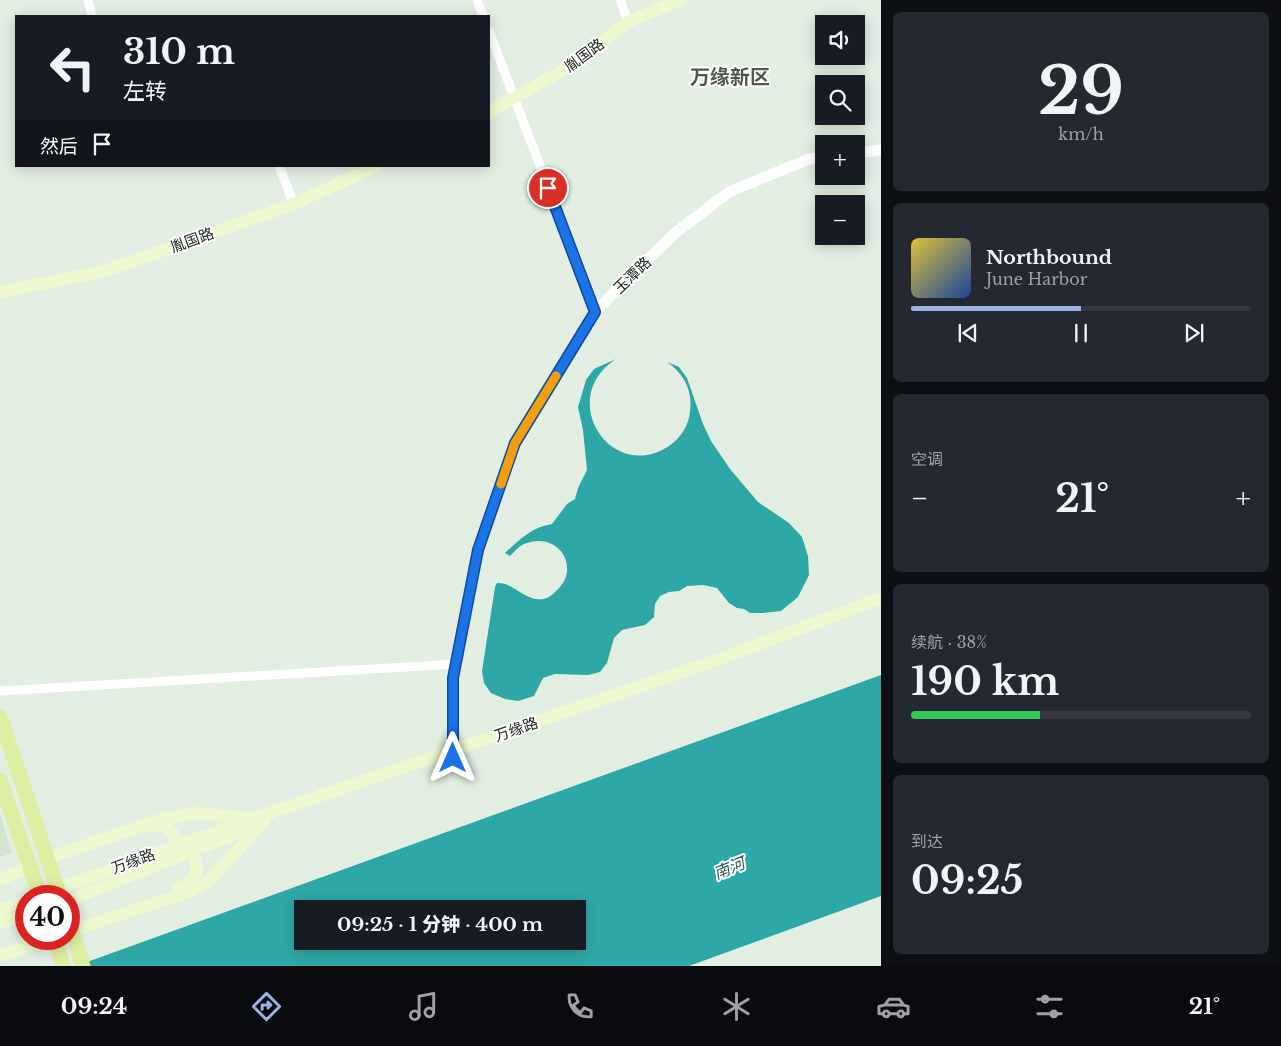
<!DOCTYPE html>
<html lang="zh">
<meta charset="utf-8">
<style>
:root{--surface:#171b24;--page:#242831;--text:#f1f3f6;--muted:#9ea1a6;--line:#363941;--accent:#9cb0e4}
body{margin:0;font-family:"Libre Baskerville","Noto Sans SC",serif;background:var(--page);color:var(--text);height:100vh;display:flex;flex-direction:column;font-size:19px;white-space:nowrap}
*{box-sizing:border-box;margin:0}
p{font-size:16px;color:var(--muted)}
.icon{flex:none;width:28px;height:28px;fill:none;stroke:currentColor;stroke-width:2;stroke-linecap:round;stroke-linejoin:round}
.map{position:relative;flex:1;overflow:hidden}
.details{display:flex;flex-direction:column;gap:12px;padding:12px;background:#0d0f14;width:400px}
.details>*{flex:none}
.banner{position:absolute;left:15px;top:15px;width:475px;height:152px;border-radius:0px;box-shadow:0 2px 12px #0003;background:#171b24;color:var(--text);overflow:hidden}
.buttons{position:absolute;left:815px;top:15px;display:grid;gap:10px}
.buttons a{display:grid;place-items:center;width:50px;height:50px;border-radius:0px;background:var(--surface);box-shadow:0 2px 12px #0003;font-size:25px}
.speed{position:absolute;left:15px;top:885px;display:flex;gap:10px;font-size:25px;font-weight:700;text-align:center}
.speed>*{display:grid;place-content:center;width:65px;height:65px;border-radius:50%;background:var(--surface);box-shadow:0 2px 12px #0003;line-height:1}
.speed .limit{border:8px solid #d22;background:#fff;color:#111}
.pin{position:absolute;display:grid;place-items:center;width:42px;height:42px;color:#fff;margin:-21px;border:2px solid #fff;border-radius:50%;box-shadow:0 1px 5px #0007}
.me{position:absolute;width:55px;margin:-28px;rotate:0deg;stroke-linejoin:round;filter:drop-shadow(0 0 4px #0008)}
.turn{display:flex;align-items:center;gap:18px;height:105px;padding:0 25px;font-size:22px}
.turn .icon{width:65px;height:65px;stroke-width:2.5}
.turn b{display:block;font-size:35px;line-height:42px}
.then{display:flex;align-items:center;height:48px;padding:0 25px;background:#0003;gap:10px;font-size:19px}
.big{font-size:38px;font-weight:800;line-height:1.1}
.details .card{flex:1;display:flex;flex-direction:column;justify-content:center;gap:8px;min-width:0;padding:0 18px;border-radius:8px;background:var(--page)}
.details .dial{align-items:center;gap:0}
.dial b{font-size:65px;line-height:1}
.song{display:flex;align-items:center;gap:15px}
.cover{width:60px;height:60px;border-radius:8px;background:linear-gradient(135deg,hsl(50 70% 55%),hsl(220 70% 35%))}
.played{height:5px;border-radius:2px;background:linear-gradient(90deg,var(--accent) 50%,var(--line) 50%)}
.keys{display:flex;justify-content:space-around;direction:ltr}
.heat{display:flex;justify-content:space-between;align-items:center;font-size:28px;direction:ltr}
.charge{height:8px;border-radius:4px;background:linear-gradient(90deg,#34c759 38%,var(--line) 0)}
.trip{position:absolute;left:294px;top:900px;width:292px;height:50px;border-radius:0px;background:var(--surface);box-shadow:0 2px 12px #0003;font-weight:800;line-height:50px;text-align:center}
.dock{display:flex;height:80px;justify-content:space-around;align-items:center;background:#090b0e;color:var(--muted)}
.dock .icon{width:35px;height:35px}
.dock .selected{color:var(--accent)}
.dock b{font-size:22px;color:var(--text)}
main{display:flex;flex:1;min-height:0}
.map>svg:first-child{display:block}
</style>
<main>
<div class="map">
<svg width="881" height="966" viewBox="0 0 881 966">
<rect width="100%" height="100%" fill="#e2eee1"/>
<path fill="#d1e3d1" d="M0 814 12 853 0 857Z"/>
<path fill="#2ea8a6" fill-rule="evenodd" d="M616 359C555 399 612 484 669 446 681 438 689 425 690 411 693 390 683 373 667 362L679 367 687 378 703 424 711 441 730 469 758 502 789 523 802 537 808 556 809 575 798 597 781 611 763 613H750L744 609 737 608 729 603 717 588 703 585 687 586 679 591 669 592 660 596 655 604 654 617 645 625 622 630 614 638 607 663 600 672 588 675 555 674 543 678 534 696 518 701 505 699 491 693 484 683 482 671 495 587 497 583C515 582 527 605 547 598 550 597 554 593 556 591 582 569 559 530 524 544 519 546 514 552 510 556L505 553C519 540 532 527 552 524L567 504 575 499 578 488 587 470 583 430 578 407 586 380 594 369Z
M881 675V896L689 966H76ZM302 909H578V941H302Z"/>
<g fill="none" stroke-linecap="round" stroke-linejoin="round">
<path stroke="#fff" stroke-width="9" d="M88 0 92 16
M477 0 483 16
M620 0 628 22
M489 31 595 311
M279 166 294 204
M0 691 456 664"/>
<path stroke="#fff" stroke-width="11" d="M856 153 881 150
M453 758V678L478 550 515 443 595 311 675 233 729 192 809 159 824 157"/>
<path stroke="#edf7d0" stroke-width="12" d="M489 112 560 72 628 22 680 0
M0 292 105 271 294 204 377 166
M150 827C165 823 178 830 173 847
M48 858 163 819 197 813 247 818
M0 879 17 873 28 867
M178 888C196 882 203 868 190 852
M37 896 252 819 717 660 881 598
M69 900 264 823
M0 910 26 900
M0 923 26 914
M70 927 80 928 189 892 208 882 260 826
M0 956 43 941 45 939"/>
<path stroke="#dceea1" stroke-width="15" d="M0 717 60 896
M0 780 40 896
M69 922 83 966
M55 939 63 966"/>
</g>
<g fill="none" stroke-linecap="round" stroke-linejoin="round">
<g stroke="#114b97" stroke-width="12">
<path id="route" d="M453 758V678L478 550 515 443 595 312 548 188"/>
</g>
<use href="#route" stroke="#1a73e8" stroke-width="9"/>
<path stroke="#f59e0b" stroke-width="9" d="M501 484 515 443 556 376"/>
</g>
<g text-anchor="middle" dominant-baseline="central" stroke-width="4" stroke-linejoin="round" paint-order="stroke">
<g font-size="15" fill="#232823" stroke="#fff">
<text transform="translate(584 55) rotate(-36)">胤国路</text>
<text transform="translate(192 240) rotate(-20)">胤国路</text>
<text transform="translate(632 275) rotate(-44)">玉潭路</text>
<text transform="translate(516 729) rotate(-19)">万缘路</text>
<text transform="translate(133 861) rotate(-20)">万缘路</text>
</g>
<g font-size="16" font-style="italic" fill="#2b5d5c" stroke="#fff">
<text transform="translate(729 868) rotate(-22)">南河</text>
</g>
<g font-size="20" font-weight="bold" fill="#4f594f" stroke="#fff">
<text x="730" y="77">万缘新区</text>
</g>
</g>
</svg>
<div class="buttons">
<a><svg class="icon" aria-label="sound" viewBox="0 0 24 24"><path d="M4 9h4l5-4v14l-5-4H4zM17 9q2 3 0 6"/></svg></a>
<a><svg class="icon" aria-label="search" viewBox="0 0 24 24"><circle cx="10" cy="10" r="6"/><path d="M15 15l6 6"/></svg></a>
<a>+</a>
<a>−</a>
</div>
<div class="speed"><div class="limit">40</div></div>
<div class="pin" style="left:548px;top:188px;background:#d93025"><svg class="icon" aria-label="arrive" viewBox="0 0 24 24"><path d="M6 21V4h12l-3 4 3 4H6"/></svg></div>
<svg class="me" style="left:453px;top:758px" viewBox="-20 -20 40 40"><path d="M0-17L14 15 0 8-14 15z" fill="#1a73e8" stroke="#fff" stroke-width="4"/></svg>
<div class="trip">09:25 · 1 分钟 · 400 m</div>
<div class="banner">
<div class="turn"><svg class="icon" aria-label="left" viewBox="0 0 24 24"><path d="M17 20v-9H6M10 6l-5 5 5 5"/></svg><div><b>310 m</b>左转</div></div>
<div class="then">然后<svg class="icon" aria-label="arrive" viewBox="0 0 24 24"><path d="M6 21V4h12l-3 4 3 4H6"/></svg></div>
</div>
</div>
<section class="details">
<div class="card dial"><b>29</b><p>km/h</p></div>
<div class="card">
<div class="song"><i class="cover"></i><div><b>Northbound</b><p>June Harbor</p></div></div>
<div class="played"></div>
<div class="keys"><svg class="icon" aria-label="previous" viewBox="0 0 24 24"><path d="M18 5L8 12l10 7zM5 5v14"/></svg><svg class="icon" aria-label="pause" viewBox="0 0 24 24"><path d="M8 5v14M16 5v14"/></svg><svg class="icon" aria-label="next" viewBox="0 0 24 24"><path d="M6 5l10 7-10 7zM19 5v14"/></svg></div>
</div>
<div class="card"><p>空调</p>
<div class="heat"><a>−</a><b class="big">21°</b><a>+</a></div>
</div>
<div class="card"><p>续航 · 38%</p><b class="big">190 km</b><div class="charge"></div></div>
<div class="card"><p>到达</p><b class="big">09:25</b></div>
</section>
</main>
<nav class="dock">
<b>09:24</b>
<svg class="icon selected" aria-label="directions" viewBox="0 0 24 24"><path d="M12 3l9 9-9 9-9-9zM9 14v-3h6M13 9l2 2-2 2"/></svg>
<svg class="icon" aria-label="music" viewBox="0 0 24 24"><path d="M9 18V5l10-2v13"/><circle cx="6" cy="18" r="3"/><circle cx="16" cy="16" r="3"/></svg>
<svg class="icon" aria-label="phone" viewBox="0 0 24 24"><path d="M5 4h4l2 5-3 2q2 4 5 5l2-3 5 2v4C11 20 4 13 5 4z"/></svg>
<svg class="icon" aria-label="climate" viewBox="0 0 24 24"><path d="M12 3v18M4 7l16 10M4 17L20 7"/></svg>
<svg class="icon" aria-label="car" viewBox="0 0 24 24"><path d="M5 17H2v-5l4-1 3-4h7l3 4 3 1v5h-3M9 17h6M6 11h13"/><circle cx="7" cy="17" r="2"/><circle cx="17" cy="17" r="2"/></svg>
<svg class="icon" aria-label="filters" viewBox="0 0 24 24"><path d="M4 7h16M4 17h16"/><circle cx="9" cy="7" r="2"/><circle cx="15" cy="17" r="2"/></svg>
<b>21°</b>
</nav>
